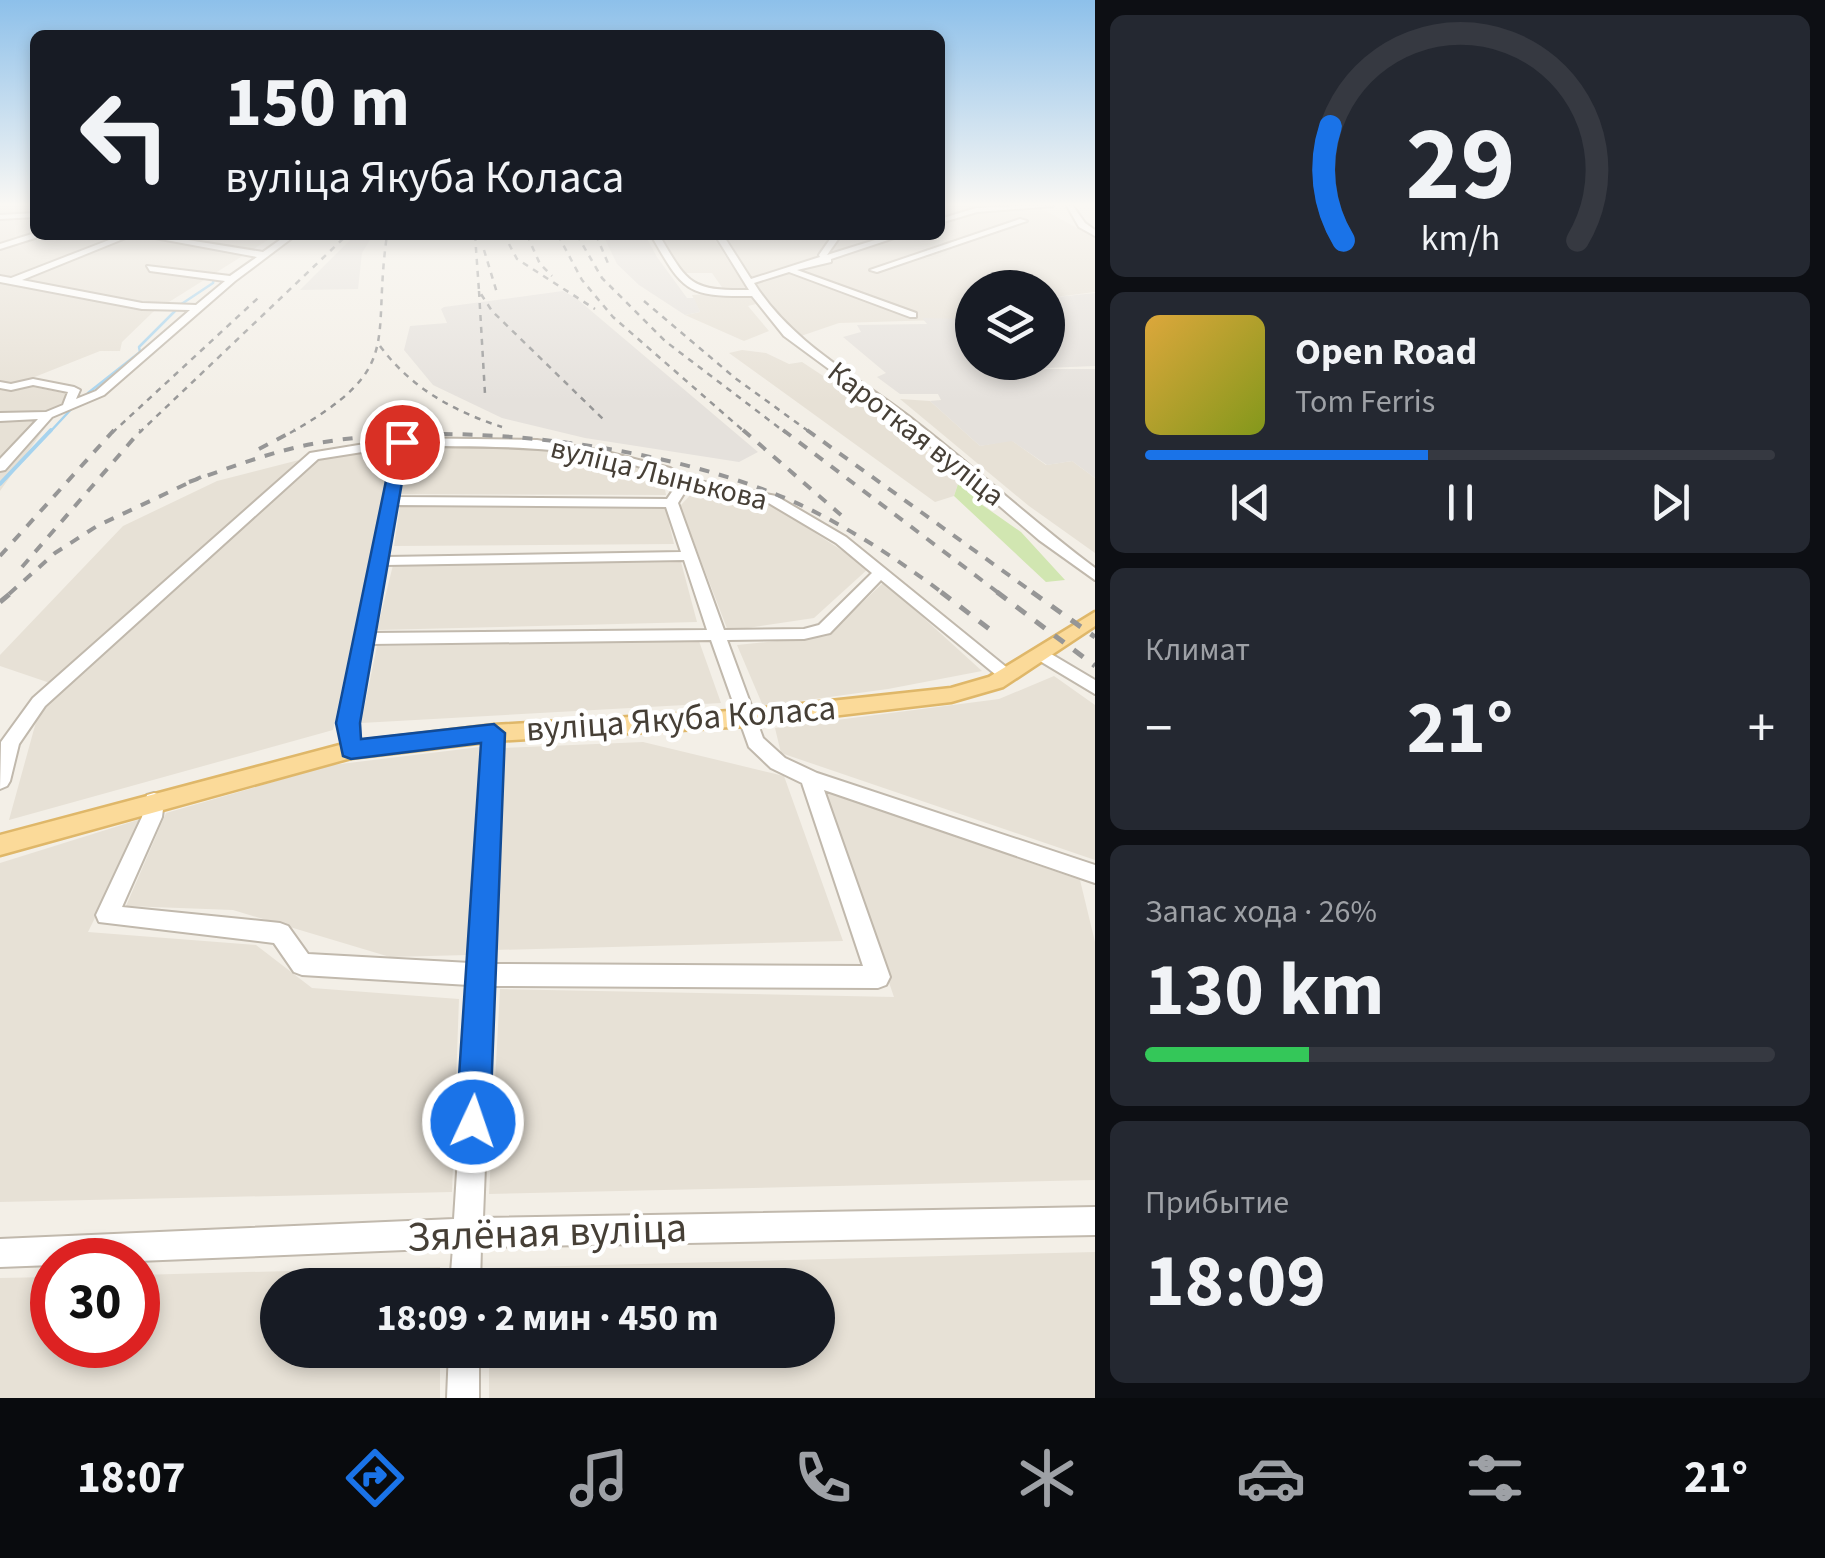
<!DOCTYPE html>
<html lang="ru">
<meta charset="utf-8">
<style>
:root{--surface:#171b24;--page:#242831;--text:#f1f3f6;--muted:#9ea1a6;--line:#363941;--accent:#1a73e8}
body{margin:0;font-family:"Source Sans 3",sans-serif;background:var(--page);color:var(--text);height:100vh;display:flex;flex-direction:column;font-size:38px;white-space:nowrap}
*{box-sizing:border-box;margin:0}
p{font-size:32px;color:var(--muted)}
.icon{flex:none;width:55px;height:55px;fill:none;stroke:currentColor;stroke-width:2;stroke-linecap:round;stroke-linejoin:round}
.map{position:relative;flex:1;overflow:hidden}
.drawer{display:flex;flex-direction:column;gap:15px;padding:15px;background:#0d0f14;width:730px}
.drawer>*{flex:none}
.banner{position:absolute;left:30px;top:30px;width:915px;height:210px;border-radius:15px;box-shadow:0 5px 15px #0003;background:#171b24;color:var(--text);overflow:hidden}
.buttons{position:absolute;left:955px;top:270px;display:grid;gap:20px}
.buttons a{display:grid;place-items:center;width:110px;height:110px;border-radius:50%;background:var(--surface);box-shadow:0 5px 15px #0003;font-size:50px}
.speed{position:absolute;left:30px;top:1238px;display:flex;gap:20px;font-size:50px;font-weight:700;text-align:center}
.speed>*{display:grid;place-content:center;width:130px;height:130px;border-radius:50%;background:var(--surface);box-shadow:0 5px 15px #0003;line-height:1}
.speed .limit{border:15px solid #d22;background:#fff;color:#111}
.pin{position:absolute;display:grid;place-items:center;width:85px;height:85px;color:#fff;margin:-42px;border:5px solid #fff;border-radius:50%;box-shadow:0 2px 10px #0007}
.me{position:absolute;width:110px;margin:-55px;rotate:3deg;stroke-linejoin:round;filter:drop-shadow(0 0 8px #0008)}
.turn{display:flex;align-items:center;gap:35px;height:210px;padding:0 30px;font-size:45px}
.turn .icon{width:130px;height:130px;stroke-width:2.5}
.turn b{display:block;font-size:70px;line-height:85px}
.big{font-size:75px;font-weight:700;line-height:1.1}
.drawer .tile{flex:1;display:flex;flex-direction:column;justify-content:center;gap:15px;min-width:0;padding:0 35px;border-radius:15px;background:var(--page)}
.drawer .dial{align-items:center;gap:0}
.dial svg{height:260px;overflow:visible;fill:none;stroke:var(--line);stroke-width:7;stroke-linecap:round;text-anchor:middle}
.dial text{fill:var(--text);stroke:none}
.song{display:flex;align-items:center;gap:30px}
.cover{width:120px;height:120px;border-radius:15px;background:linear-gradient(135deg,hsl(40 70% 55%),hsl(70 70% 35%))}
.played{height:10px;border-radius:5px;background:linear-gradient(90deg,var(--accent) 45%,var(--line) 45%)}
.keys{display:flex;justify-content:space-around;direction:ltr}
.heat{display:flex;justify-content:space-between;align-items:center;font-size:55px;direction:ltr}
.charge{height:15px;border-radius:8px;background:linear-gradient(90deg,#34c759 26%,var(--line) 0)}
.trip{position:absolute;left:260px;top:1268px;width:575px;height:100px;border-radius:50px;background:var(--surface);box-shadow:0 5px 15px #0003;font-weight:700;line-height:100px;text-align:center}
.menu{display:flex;height:160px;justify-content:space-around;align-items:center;background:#090b0e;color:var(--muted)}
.menu .icon{width:70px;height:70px}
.menu .current{color:var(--accent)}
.menu b{font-size:45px;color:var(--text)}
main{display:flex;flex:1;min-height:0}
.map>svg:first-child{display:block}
</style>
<main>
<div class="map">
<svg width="1095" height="1398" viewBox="0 0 1095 1398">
<rect width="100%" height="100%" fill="#f3efe7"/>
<path fill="#e7e1d6" d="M0 206H35V235H276L153 312 122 342 120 351H100L17 384 69 394 0 491Z
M940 206H1037L1095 238V292L1048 298V288H972V319L839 323 798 337 750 276 726 235H940Z
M658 235H712L756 304 748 306 769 331 744 341 685 315 700 312 692 295 726 293 712 273H680Z
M742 350 766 353 789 364 802 362 872 408 960 478 954 496 935 502 729 353Z
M900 399 930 401 980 446 1011 440 1046 465 1072 461 1095 478V553L1029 506Z
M501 446 580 455 662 473 666 495 398 494 409 447Z
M393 450 333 730 9 820 39 711 318 459Z
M299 460 50 683 0 666V655L123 526 217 481Z
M695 490 775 507 869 568 814 618 728 631 680 506Z
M400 505 665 506 674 544 394 546Z
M681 562 697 622 377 630 393 565Z
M884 582 982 671 888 689 763 706 737 645 827 636Z
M699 641 721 703 361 723 377 646Z
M1054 676 1095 705V860L781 753 775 728 999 699Z
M643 742 784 776 843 941 494 950 504 748Z
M480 747 468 955 390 957 233 910 126 906 166 813 332 765Z
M822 790 1080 880 1095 942V1180L489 1194 500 989 894 997Z
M144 818 88 932 256 945 312 988 459 999 452 1192 0 1202V863Z
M1095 1252V1398H489V1350H818V1285H489L488 1268Z
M440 1267V1285H278V1350H440V1398H0V1278L52 1277V1345H138V1275Z"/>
<path fill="#e5e1dc" d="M355 235H373L362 253 358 289 300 290Z
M603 235H645L657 257 687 298H694L700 312 685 315 639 285 617 264Z
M563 291 576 298 758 452 739 462 585 438 502 418 433 385 404 350 410 326 447 323 441 309 444 307Z
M1095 293V366L1021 369H1095V478L1072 461 1047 465 1012 441 980 446 930 401 941 400 938 394H900L877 377 886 373 843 337 861 332 857 325 927 324 922 318 972 319V362H1048V298Z"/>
<path fill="#d1e6b1" d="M960 478 979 495 978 502 1021 532 1065 580 1046 582 954 496Z"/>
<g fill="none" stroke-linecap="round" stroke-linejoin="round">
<path stroke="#a6d3ee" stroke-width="2.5" d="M180 305 213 283 214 278
M88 393 140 352 139 347 175 311
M49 433 75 405"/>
<path stroke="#a6d3ee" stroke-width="4" d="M0 484 51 430"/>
<g stroke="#c1b9ad" stroke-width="4">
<path id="minor" d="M1017 206H1053L977 212 940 223V219L976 208Z
M1067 206H1073L1085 223 1095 230V236L1079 227Z
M35 213V217L0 219V215Z
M1020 219 1027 221 877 272 870 270Z
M35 233 38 237 0 249V244Z
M122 235H133L22 280 142 303 196 305 225 281 150 271 147 266 230 276 257 257 139 235H157L263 252 287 235H296L235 281 104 395 52 417 5 470 0 471V459L38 419 0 421V413L46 412 63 405 68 392 33 385 11 390 0 388V382L11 384 33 379 74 387 80 390 76 399 96 391 190 310 142 309 0 282V276L11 278Z
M651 235H659C688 284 690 291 749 290L715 235H723L751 279 820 257 819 255 833 235H841L827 255 891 235H903L831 259V262L797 270 916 313V317H910L789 272 754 283C793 345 860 378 916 422 977 469 1033 522 1095 568V580L1039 540 909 428 784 336 752 296C686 297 683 291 651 235Z
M401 438 537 440 603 451 670 468 689 479 776 496 846 537 1016 675 1007 681 1001 679 881 580 830 633 804 639 727 640 763 738 785 758 817 773 1095 865V883L824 790 890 977 886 985 878 988 492 986 483 1218 1095 1207V1235L481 1247 480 1285H450L453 1248 138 1261 52 1260V1265L0 1267V1239L454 1219 469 985 302 975 294 972 274 943 99 922 96 915 142 817 147 795 154 793 161 795 164 801 162 817 122 907 280 923 288 926 308 954 470 963 485 733 488 728H500L503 733 493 964 863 966 802 783 771 768 749 747 711 640 371 644 357 723 360 750 358 755H344L339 723 394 447 318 459 45 706 19 744 10 781 7 786 0 789 1 742 33 698 310 453ZM406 446C490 447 603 442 678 483L667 499 397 497ZM688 487 767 502 836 543 872 573 819 625 804 629 724 630 678 503ZM396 505 666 507 681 552 387 557ZM684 560 707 630 373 633 385 565Z
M1041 648 1095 680V694L1035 658 1033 654Z
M449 1350H479V1398H447Z"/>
</g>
<g stroke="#dfb769" stroke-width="5">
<path id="major" d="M1095 612V626L1003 687 951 702 747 726 494 741 351 758 0 855V835L351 742 494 725 747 710 951 688 989 677Z"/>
</g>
<use href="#minor" fill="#fff" fill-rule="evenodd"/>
<use href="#major" fill="#fbda99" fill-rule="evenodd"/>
<path stroke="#969696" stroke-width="2.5" stroke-dasharray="6 6" stroke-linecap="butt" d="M475 235 479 291 492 311 604 420
M527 235 540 264 552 276
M558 235 582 280 613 317 746 433
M577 235 602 278 665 341 786 433
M596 235 610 268
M509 244 517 259 595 309
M484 250 497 293
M479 291 485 394
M644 301 735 378 811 433
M380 346C411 388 453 411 502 427
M112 433 258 298
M139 433 347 235
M290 433C406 367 371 345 387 235"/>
<path stroke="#969696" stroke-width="4" stroke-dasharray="10 10" stroke-linecap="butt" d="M743 430 841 515
M783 430 1000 594
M807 430 1035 594
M259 449 295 430
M189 482C229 468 270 452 312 444 456 418 670 444 803 506 853 530 900 561 944 594
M0 556 114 430
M22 567 141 430
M9 594 55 553 97 526 201 477"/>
<path stroke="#969696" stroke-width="5" stroke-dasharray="12 12" stroke-linecap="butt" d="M941 592 992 631
M997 592 1095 666
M1032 592 1095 637
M0 602 12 592"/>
</g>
<linearGradient id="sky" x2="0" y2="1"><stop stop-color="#8dc0ea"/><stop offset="0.51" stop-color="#faf8f4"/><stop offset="1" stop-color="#faf8f4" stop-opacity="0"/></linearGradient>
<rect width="1095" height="401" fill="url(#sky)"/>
<path fill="#1a73e8" stroke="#114b97" stroke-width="2.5" d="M402 437 409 442 360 723 361 739 494 724 505 733 490 1122 485 1134 473 1139 461 1134 456 1122 481 743 351 759 343 756 336 723 394 442Z"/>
<g text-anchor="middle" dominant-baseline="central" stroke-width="9" stroke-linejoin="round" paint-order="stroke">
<g font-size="30" fill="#463f36" stroke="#fff">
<text transform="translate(916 434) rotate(38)">Кароткая вуліца</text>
<text transform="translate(659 474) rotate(14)">вуліца Лынькова</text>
</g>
<g font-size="35" fill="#463f36" stroke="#fff">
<text transform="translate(681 719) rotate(-4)">вуліца Якуба Коласа</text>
</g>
<g font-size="42" fill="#463f36" stroke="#fff">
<text transform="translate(547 1233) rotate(-2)">Зялёная вуліца</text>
</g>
</g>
</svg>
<div class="buttons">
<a><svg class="icon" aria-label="layers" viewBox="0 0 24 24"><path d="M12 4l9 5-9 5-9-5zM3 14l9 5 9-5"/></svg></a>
</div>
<div class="speed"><div class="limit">30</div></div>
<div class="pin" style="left:402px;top:442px;background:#d93025"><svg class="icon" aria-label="arrive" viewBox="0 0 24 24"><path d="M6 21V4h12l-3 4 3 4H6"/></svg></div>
<svg class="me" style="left:473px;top:1122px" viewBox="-20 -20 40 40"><circle r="17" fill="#1a73e8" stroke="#fff" stroke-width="3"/><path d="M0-11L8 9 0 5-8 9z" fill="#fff"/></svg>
<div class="trip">18:09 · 2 мин · 450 m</div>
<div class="banner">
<div class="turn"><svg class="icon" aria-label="left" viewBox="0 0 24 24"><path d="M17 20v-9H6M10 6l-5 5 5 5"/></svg><div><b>150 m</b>вуліца Якуба Коласа</div></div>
</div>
</div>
<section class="drawer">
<div class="tile dial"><svg viewBox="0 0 100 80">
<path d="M14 69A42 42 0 1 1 86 69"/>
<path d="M14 69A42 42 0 0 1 10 34" stroke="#1a73e8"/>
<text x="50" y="56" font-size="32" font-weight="700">29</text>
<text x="50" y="72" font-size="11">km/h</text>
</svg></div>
<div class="tile">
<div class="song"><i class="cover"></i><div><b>Open Road</b><p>Tom Ferris</p></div></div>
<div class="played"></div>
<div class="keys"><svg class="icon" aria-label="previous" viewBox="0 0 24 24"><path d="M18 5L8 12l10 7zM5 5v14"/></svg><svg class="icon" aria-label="pause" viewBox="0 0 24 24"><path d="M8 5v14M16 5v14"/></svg><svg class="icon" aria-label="next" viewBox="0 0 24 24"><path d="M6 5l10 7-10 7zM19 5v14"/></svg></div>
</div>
<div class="tile"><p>Климат</p>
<div class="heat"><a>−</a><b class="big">21°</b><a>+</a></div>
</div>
<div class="tile"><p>Запас хода · 26%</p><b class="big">130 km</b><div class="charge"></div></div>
<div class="tile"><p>Прибытие</p><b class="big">18:09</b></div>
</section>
</main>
<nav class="menu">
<b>18:07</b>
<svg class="icon current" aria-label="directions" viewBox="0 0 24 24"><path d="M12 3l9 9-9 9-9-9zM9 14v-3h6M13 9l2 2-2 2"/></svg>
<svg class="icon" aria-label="music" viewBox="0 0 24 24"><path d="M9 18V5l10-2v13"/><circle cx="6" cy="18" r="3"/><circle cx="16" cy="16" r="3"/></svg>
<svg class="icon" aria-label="phone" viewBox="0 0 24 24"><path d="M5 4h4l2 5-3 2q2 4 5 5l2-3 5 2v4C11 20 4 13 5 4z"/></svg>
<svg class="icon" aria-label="climate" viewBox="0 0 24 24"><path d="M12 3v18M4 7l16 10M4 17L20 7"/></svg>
<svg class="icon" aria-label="car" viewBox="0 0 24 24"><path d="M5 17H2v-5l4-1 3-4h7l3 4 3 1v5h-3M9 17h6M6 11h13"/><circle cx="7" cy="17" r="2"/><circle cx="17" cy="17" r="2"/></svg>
<svg class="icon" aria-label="filters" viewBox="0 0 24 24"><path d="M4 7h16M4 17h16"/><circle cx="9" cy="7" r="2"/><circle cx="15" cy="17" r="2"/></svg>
<b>21°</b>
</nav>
